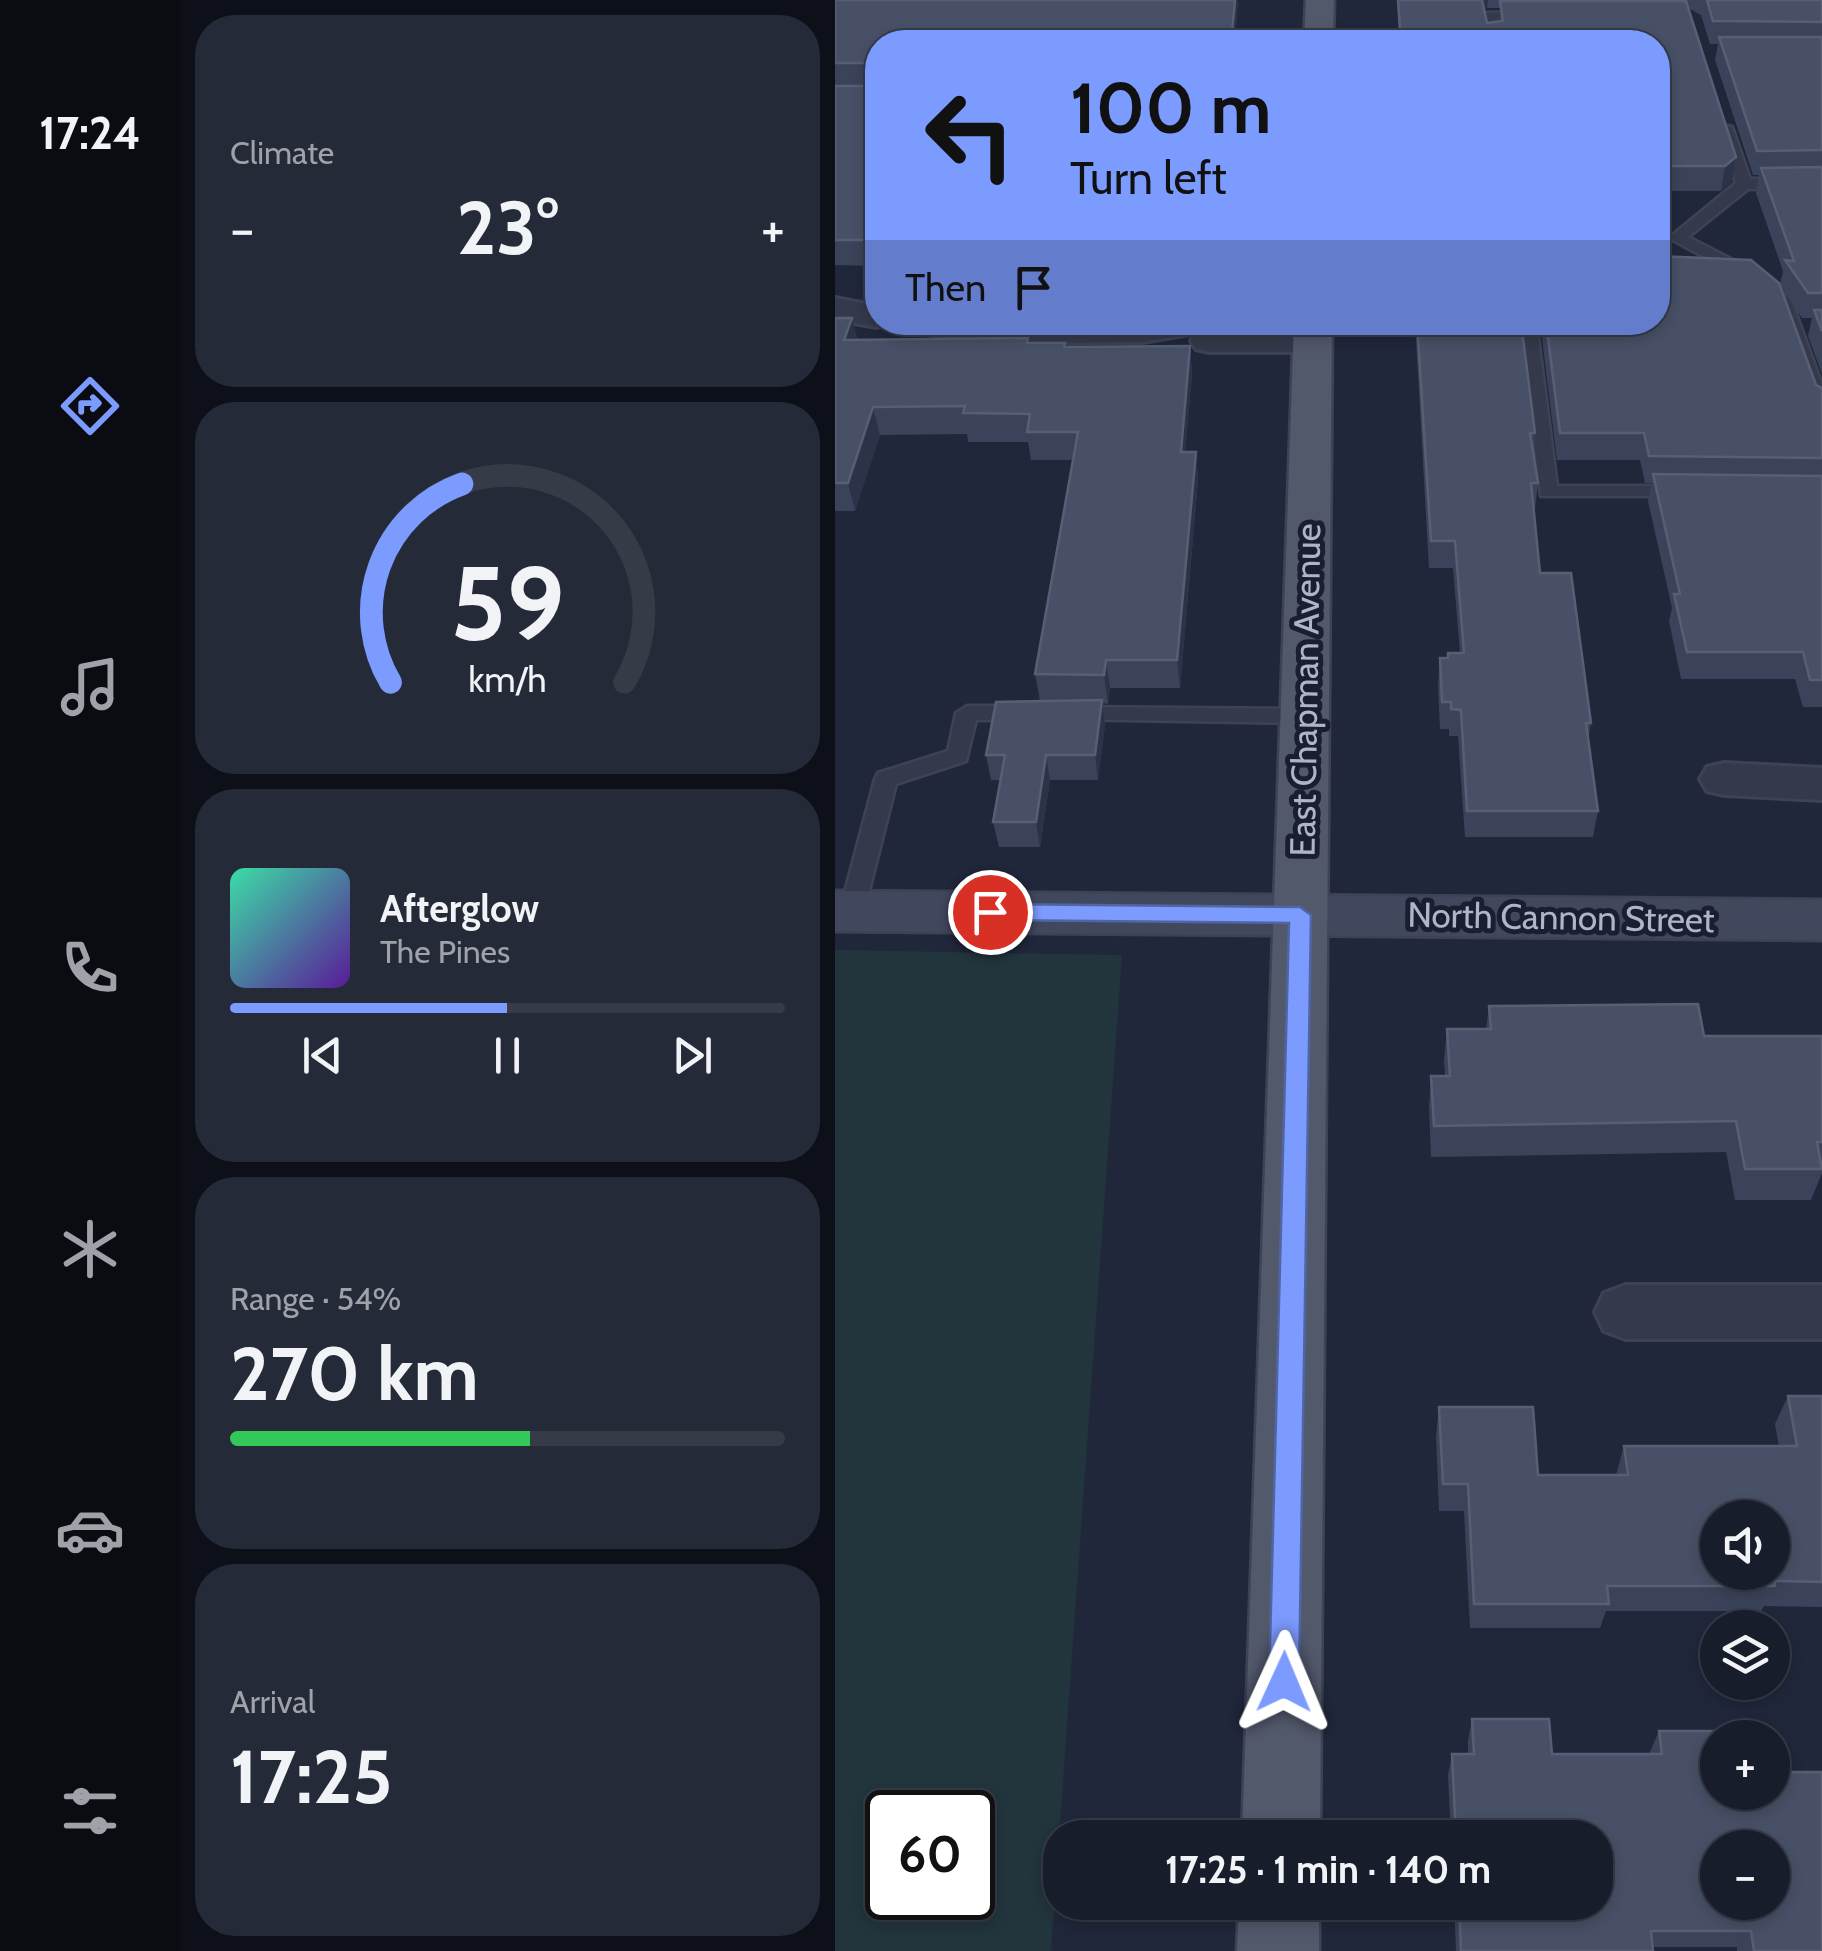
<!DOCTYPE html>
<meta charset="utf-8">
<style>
:root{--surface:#181d2c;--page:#252a38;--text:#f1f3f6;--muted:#9fa2a9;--line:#363b48;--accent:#7c9bfe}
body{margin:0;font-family:Cabin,sans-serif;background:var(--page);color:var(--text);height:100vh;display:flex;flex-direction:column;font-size:38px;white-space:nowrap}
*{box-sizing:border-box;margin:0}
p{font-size:32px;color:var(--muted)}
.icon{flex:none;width:55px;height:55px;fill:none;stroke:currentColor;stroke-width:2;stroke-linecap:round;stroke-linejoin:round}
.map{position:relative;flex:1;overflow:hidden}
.drawer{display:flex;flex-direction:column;gap:15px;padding:15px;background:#0d1018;width:655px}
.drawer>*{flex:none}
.hud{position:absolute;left:30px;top:30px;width:805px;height:305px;border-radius:40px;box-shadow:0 5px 15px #0003,0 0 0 2px var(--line);background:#7c9bfe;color:#111;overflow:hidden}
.controls{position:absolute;left:865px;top:1500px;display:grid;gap:20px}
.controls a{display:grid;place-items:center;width:90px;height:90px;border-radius:50%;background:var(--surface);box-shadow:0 5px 15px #0003,0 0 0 2px var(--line);font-size:50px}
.speed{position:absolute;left:30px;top:1790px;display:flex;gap:20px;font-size:50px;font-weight:700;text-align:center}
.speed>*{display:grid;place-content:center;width:130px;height:130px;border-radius:50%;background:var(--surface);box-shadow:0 5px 15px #0003,0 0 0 2px var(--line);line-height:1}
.speed .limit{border:5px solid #111;border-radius:15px;background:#fff;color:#111}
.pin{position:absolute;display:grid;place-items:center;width:85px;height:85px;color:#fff;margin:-42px;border:5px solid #fff;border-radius:50%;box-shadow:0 2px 10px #0007}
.me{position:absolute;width:110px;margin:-55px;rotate:1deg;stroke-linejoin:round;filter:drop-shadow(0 0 8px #0008)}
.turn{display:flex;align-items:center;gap:35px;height:210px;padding:0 40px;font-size:45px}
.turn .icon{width:130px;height:130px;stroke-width:2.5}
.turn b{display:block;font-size:70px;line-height:85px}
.then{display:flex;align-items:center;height:95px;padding:0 40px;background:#0003;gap:20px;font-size:38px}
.big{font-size:75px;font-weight:700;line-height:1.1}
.drawer .card{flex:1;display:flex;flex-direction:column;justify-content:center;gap:15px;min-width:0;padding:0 35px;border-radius:40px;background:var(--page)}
.drawer .dial{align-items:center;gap:0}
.dial svg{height:260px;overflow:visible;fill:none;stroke:var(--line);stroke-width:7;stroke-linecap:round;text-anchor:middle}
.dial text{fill:var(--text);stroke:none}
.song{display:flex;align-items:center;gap:30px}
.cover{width:120px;height:120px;border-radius:15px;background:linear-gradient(135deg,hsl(160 70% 55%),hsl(270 70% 35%))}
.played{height:10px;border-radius:5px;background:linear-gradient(90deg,var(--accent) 50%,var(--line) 50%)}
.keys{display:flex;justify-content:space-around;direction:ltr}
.heat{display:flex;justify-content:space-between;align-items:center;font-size:55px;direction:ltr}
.charge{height:15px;border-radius:8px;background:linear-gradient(90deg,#34c759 54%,var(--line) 0)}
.trip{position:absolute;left:208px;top:1820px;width:570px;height:100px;border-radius:40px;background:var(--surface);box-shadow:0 5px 15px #0003,0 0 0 2px var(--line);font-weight:700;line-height:100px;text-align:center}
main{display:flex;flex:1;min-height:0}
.dock{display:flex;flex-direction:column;width:180px;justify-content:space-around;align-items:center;background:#0a0c12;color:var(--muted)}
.dock .icon{width:70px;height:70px}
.dock .current{color:var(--accent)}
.dock b{font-size:45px;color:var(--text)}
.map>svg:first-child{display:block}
</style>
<main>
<nav class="dock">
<b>17:24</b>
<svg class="icon current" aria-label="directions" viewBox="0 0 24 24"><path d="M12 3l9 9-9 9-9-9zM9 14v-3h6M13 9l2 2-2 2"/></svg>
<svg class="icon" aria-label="music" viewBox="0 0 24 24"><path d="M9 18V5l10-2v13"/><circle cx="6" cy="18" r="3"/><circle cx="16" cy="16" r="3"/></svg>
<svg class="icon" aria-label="phone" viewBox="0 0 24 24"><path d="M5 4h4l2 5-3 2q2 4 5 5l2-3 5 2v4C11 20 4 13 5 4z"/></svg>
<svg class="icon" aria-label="climate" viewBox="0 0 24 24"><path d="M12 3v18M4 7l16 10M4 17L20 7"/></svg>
<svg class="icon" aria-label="car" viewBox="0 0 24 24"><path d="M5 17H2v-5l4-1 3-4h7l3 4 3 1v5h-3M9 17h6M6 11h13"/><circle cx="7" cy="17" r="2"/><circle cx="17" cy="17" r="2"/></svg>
<svg class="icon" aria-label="filters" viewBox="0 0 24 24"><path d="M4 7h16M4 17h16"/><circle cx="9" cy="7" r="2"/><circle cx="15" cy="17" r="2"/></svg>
</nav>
<section class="drawer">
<div class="card"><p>Climate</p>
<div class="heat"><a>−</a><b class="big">23°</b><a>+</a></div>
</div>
<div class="card dial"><svg viewBox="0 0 100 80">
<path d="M14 69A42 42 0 1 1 86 69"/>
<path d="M14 69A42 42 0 0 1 36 8" stroke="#7c9bfe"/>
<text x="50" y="56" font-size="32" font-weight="700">59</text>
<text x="50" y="72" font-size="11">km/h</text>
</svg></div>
<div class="card">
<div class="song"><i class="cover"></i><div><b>Afterglow</b><p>The Pines</p></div></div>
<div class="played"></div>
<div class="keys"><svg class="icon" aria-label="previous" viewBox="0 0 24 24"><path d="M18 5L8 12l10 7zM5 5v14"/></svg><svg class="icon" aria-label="pause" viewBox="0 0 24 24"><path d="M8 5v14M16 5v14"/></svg><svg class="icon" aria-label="next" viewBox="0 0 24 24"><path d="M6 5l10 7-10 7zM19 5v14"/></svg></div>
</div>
<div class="card"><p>Range · 54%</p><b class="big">270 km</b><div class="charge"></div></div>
<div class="card"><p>Arrival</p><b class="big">17:25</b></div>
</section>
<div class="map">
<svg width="987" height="1951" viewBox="0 0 987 1951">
<rect width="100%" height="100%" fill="#20273b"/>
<path fill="#22353c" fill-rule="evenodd" d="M0 950 287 955 216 1951H0ZM52 1812H138V1898H52Z"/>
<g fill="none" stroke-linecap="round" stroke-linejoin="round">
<g stroke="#3d4354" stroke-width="5">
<path id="lane" d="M696 12 701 13V19L659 20 663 42H649L647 13Z
M885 124 897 127 915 179 987 178V188L913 189 853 237 919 271 956 300 987 385V415L978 410 942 306 907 277 834 238 901 183Z
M684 322H701L722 486H847L857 492 854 496H706Z
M132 706H191L202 713 191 720H141L131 761 61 784 29 911 17 920 8 917 5 911 40 779 43 773 113 751 121 713Z
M236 707 470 709 481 716 470 723 228 719 225 714Z"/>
</g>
<g stroke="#3d4354" stroke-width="6">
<path id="street" d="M0 298 42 306V322H55L42 327 0 320Z
M65 322H432L425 330 491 333 496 341 491 349 478 352H374L361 349 356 341 361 333 308 342 174 343 82 333 69 330Z
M889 763 987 768V800L889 795 872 791 865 779 872 767Z
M791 1285H987V1339H791L769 1331 760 1312 769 1293Z"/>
</g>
<g stroke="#3d4354" stroke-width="5">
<path id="secondary" d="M0 891 987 900V940L0 931Z"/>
</g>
<g stroke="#3d4354" stroke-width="5">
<path id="primary" d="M471 0H499L498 42H469Z
M459 322H497L485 1838H407Z
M404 1902H484V1951H402Z"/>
</g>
<use href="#lane" fill="#343a4b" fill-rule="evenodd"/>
<use href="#street" fill="#343a4b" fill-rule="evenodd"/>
<use href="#secondary" fill="#41485e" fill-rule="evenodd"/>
<use href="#primary" fill="#52596b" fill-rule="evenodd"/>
</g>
<path fill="#3b435a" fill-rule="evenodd" d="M0 0H403L400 42H42V266L0 265Z
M562 0H987V374L973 336 977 318H967L946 287 981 385 987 388V707H968L960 679H846L834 621 837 608 813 501 817 483H810L805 460H722L705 322H822L945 285 948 271 921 193 924 175H918L880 60 883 44H875L866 15 853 8 901 157 897 182 886 191H822V42H564ZM652 8H665L664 22 652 23 649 10Z
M0 318H17L22 340 194 343 230 347 355 346 357 374 350 452H361L363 480 345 688H275L273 704 267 703 270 725 263 780H215L205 847H164L158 822 166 780H156L151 755 205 701 200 674 238 460H196L193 442H133L132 434 45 435 20 511H0Z
M580 322H686L700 433 698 453 703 483 700 509H699L705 573 756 723 753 739 763 811 758 837H630L623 736H614V729H605L603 685 605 658H613L625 653 618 568H594Z
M654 1006 869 1036H987V1173L976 1200H900L891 1152 596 1157 594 1107 596 1076H610L609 1060 612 1029H651Z
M953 1396H987V1607L929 1606 926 1611H771L765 1628H635L629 1511H604L601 1435 604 1407 703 1475H781L789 1446H944L940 1424Z
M637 1719 717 1754H814L824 1731 882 1738 987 1951H902V1947H818V1951H621L619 1902H760V1838H616L613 1775 617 1754H633V1741Z"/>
<path fill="#2b3349" d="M400 0H403L400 42H398Z
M644 0H653L652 8 643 13Z
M901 157 897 182 886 191 890 166Z
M17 318 24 345 9 340Z
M355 346 357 374 348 480 346 452Z
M38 407 45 435 20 511 13 483Z
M361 452 363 480 345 688 342 660Z
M271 660 275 688 273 704 269 675Z
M267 700 270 725 263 780 260 755Z
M211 755 215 780 205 847 201 822Z"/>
<path fill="#475066" stroke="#585f75" stroke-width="2.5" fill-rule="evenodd" d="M0 0H400L397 33 277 32 275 42H42V240H0V86H40V63H0Z
M563 0H647L652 23 668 21 665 1H851L901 157 890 166H822V42H566Z
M872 0H987V22L878 21Z
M884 37H987V150L922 151Z
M987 167V293H973L950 260 959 261 926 168Z
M822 256 916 260 944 283 981 385 987 388V458L814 456 809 433H725L711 322H822Z
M979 310H987V331Z
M0 318H17L9 340 193 338 192 343H230L229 347 355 346 346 452H361L342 660H271L269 675 200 674 243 432H192L195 414 128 413 130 406 38 407 13 483H0Z
M582 322H686L700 433H695L703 483H696L705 573H736L756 723H751L763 811H632L626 710 616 709V702H607L605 658H613V653H629L620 541H596Z
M818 474 987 476V680H975L968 652H852L839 594H845Z
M267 700 260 755H211L201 822H158L170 755H151L161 702Z
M863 1004 869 1036H987V1142H982L987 1169H910L901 1121 599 1126 596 1076H615L612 1029H656L654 1006Z
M953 1396H987V1582L939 1581 940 1586H772L774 1604H639L633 1484H608L604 1407H698L703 1475H793L789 1446H962ZM882 1518H938V1572H882Z
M637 1719H714L717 1754H827L824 1731H928L929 1738H882V1792H938V1772H987V1951H919L916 1931H816L818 1951H626L624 1902H760V1838H621L617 1754H639ZM882 1848H938V1902H882Z"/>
<path fill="#7c9bfe" stroke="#5165a5" stroke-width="2.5" d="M155 904 465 907 476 915 464 1682 460 1692 449 1697 438 1692 434 1682 454 923 155 920 144 912Z"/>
<g text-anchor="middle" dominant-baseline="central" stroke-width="10" stroke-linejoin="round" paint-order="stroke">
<g font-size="35" fill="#afb4c7" stroke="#191f30">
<text transform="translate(470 690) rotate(-89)">East Chapman Avenue</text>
<text transform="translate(726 917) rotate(1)">North Cannon Street</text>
</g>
</g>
</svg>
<div class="controls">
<a><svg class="icon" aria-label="sound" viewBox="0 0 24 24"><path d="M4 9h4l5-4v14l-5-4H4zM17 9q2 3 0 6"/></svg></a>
<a><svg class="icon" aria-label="layers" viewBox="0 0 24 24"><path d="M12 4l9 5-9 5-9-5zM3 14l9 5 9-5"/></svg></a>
<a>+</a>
<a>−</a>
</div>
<div class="speed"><div class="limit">60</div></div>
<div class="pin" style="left:155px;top:912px;background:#d93025"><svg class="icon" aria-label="arrive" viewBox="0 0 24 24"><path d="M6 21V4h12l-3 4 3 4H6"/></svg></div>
<svg class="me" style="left:449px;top:1682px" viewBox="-20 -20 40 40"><path d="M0-17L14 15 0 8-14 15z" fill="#7c9bfe" stroke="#fff" stroke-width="4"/></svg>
<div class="trip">17:25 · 1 min · 140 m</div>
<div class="hud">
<div class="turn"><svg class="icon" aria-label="left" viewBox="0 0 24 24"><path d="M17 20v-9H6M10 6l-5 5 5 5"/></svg><div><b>100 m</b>Turn left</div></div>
<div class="then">Then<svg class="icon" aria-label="arrive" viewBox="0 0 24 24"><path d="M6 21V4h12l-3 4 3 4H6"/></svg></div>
</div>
</div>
</main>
